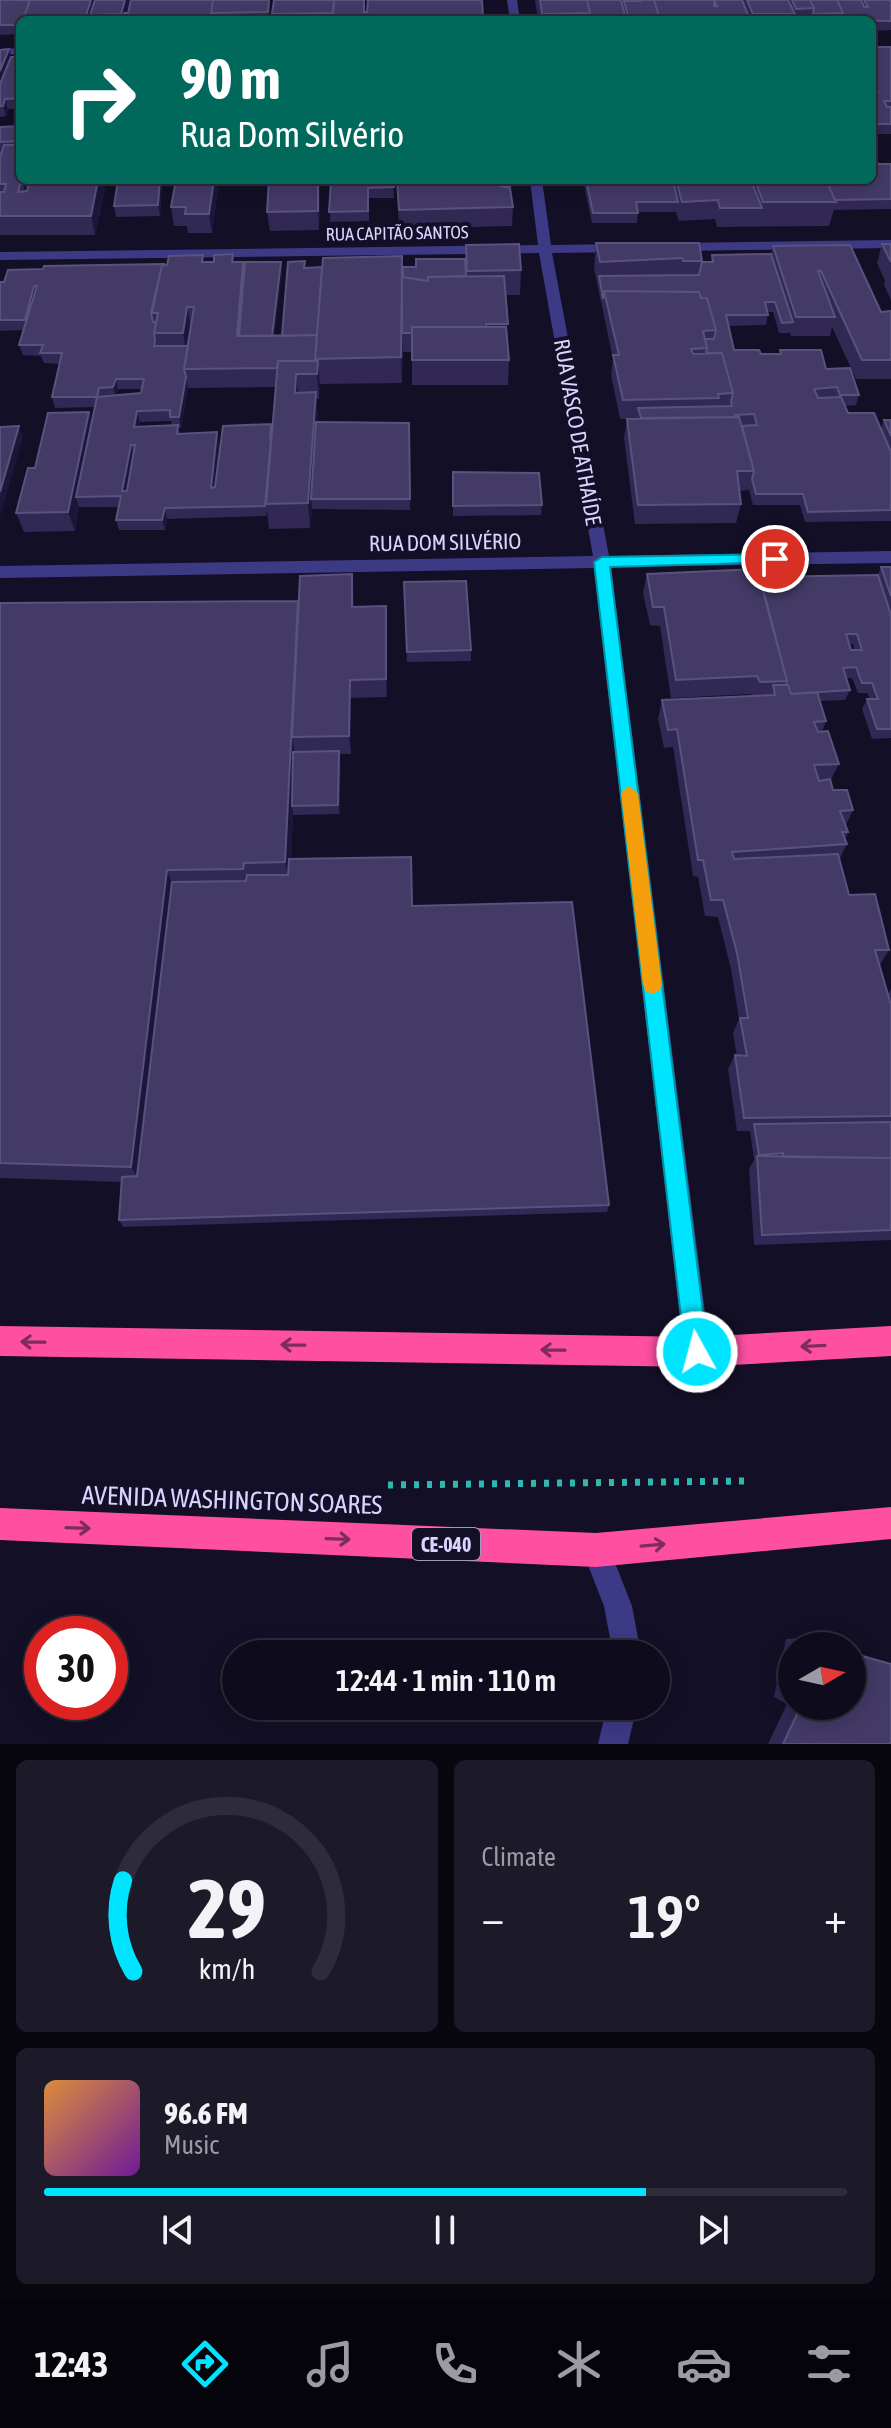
<!DOCTYPE html>
<meta charset="utf-8">
<style>
:root{--surface:#0e0b1c;--page:#1c1929;--text:#f1f3f6;--muted:#9b9ba3;--line:#2e2b3b;--accent:#00e5ff}
body{margin:0;font-family:"Asap Condensed",sans-serif;background:var(--page);color:var(--text);height:100vh;display:flex;flex-direction:column;font-size:30px;white-space:nowrap}
*{box-sizing:border-box;margin:0}
p{font-size:26px;color:var(--muted)}
.icon{flex:none;width:44px;height:44px;fill:none;stroke:currentColor;stroke-width:2;stroke-linecap:round;stroke-linejoin:round}
.map{position:relative;height:1744px;overflow:hidden}
.panel{display:flex;flex-direction:column;gap:16px;padding:16px;background:#08060f;flex:1}
.panel>*{flex:none}
.banner{position:absolute;left:16px;top:16px;width:860px;height:168px;border-radius:12px;box-shadow:0 4px 20px #0003,0 0 0 2px var(--line);background:#00695c;color:#fff;overflow:hidden}
.needle{width:52px;rotate:81deg}
.controls{position:absolute;left:778px;top:1632px;display:grid;gap:16px}
.controls a{display:grid;place-items:center;width:88px;height:88px;border-radius:50%;background:var(--surface);box-shadow:0 4px 20px #0003,0 0 0 2px var(--line);font-size:40px}
.speed{position:absolute;left:24px;top:1616px;display:flex;gap:16px;font-size:40px;font-weight:700;text-align:center}
.speed>*{display:grid;place-content:center;width:104px;height:104px;border-radius:50%;background:var(--surface);box-shadow:0 4px 20px #0003,0 0 0 2px var(--line);line-height:1}
.speed .limit{border:12px solid #d22;background:#fff;color:#111}
.pin{position:absolute;display:grid;place-items:center;width:68px;height:68px;color:#fff;margin:-34px;border:4px solid #fff;border-radius:50%;box-shadow:0 2px 8px #0007}
.me{position:absolute;width:88px;margin:-44px;rotate:353deg;stroke-linejoin:round;filter:drop-shadow(0 0 6px #0008)}
.turn{display:flex;align-items:center;gap:28px;height:168px;padding:0 32px;font-size:36px}
.turn .icon{width:104px;height:104px;stroke-width:2.5}
.turn b{display:block;font-size:56px;line-height:68px}
.big{font-size:60px;font-weight:600;line-height:1.1}
.panel .widget{flex:1;display:flex;flex-direction:column;justify-content:center;gap:12px;min-width:0;padding:0 28px;border-radius:12px;background:var(--page)}
.panel .dial{align-items:center;gap:0}
.dial svg{height:208px;overflow:visible;fill:none;stroke:var(--line);stroke-width:7;stroke-linecap:round;text-anchor:middle}
.dial text{fill:var(--text);stroke:none}
.song{display:flex;align-items:center;gap:24px}
.cover{width:96px;height:96px;border-radius:12px;background:linear-gradient(135deg,hsl(30 70% 55%),hsl(280 70% 35%))}
.played{height:8px;border-radius:4px;background:linear-gradient(90deg,var(--accent) 75%,var(--line) 75%)}
.keys{display:flex;justify-content:space-around;direction:ltr}
.heat{display:flex;justify-content:space-between;align-items:center;font-size:44px;direction:ltr}
.panel .tiles{flex:1;display:grid;gap:16px;grid-template-columns:1fr 1fr}
.widget:last-child{grid-column:span 2}
.trip{position:absolute;left:222px;top:1640px;width:448px;height:80px;border-radius:40px;background:var(--surface);box-shadow:0 4px 20px #0003,0 0 0 2px var(--line);font-weight:600;line-height:80px;text-align:center}
.menu{display:flex;height:128px;justify-content:space-around;align-items:center;background:#06040b;color:var(--muted)}
.menu .icon{width:56px;height:56px}
.menu .on{color:var(--accent)}
.menu b{font-size:36px;color:var(--text)}
.map>svg:first-child{display:block}
</style>
<div class="map">
<svg width="891" height="1744" viewBox="0 0 891 1744">
<rect width="100%" height="100%" fill="#130f26"/>
<g fill="none" stroke-linecap="round" stroke-linejoin="round">
<path stroke="#2fb8b0" stroke-width="7" stroke-dasharray="5 8" stroke-linecap="butt" d="M388 1485 746 1481"/>
<path fill="#3d3a85" fill-rule="evenodd" d="M507 0H517L520 20H510Z
M20 48V54L0 55V49Z
M530 180H542L551 245 623 244 629 248 623 252 552 253 609 556 891 551V563L611 567 710 1352 706 1361 697 1365 688 1361 684 1352 594 568 0 578V566L593 556 539 253 0 260V252L538 245Z
M891 240V248L675 251 669 247 675 243Z
M596 1536 606 1540 632 1606 641 1654H613L604 1606 582 1550 586 1540Z
M607 1706H637L628 1744H598Z"/>
<path fill="#ff4fa3" fill-rule="evenodd" d="M0 1326 697 1337 891 1326V1356L697 1367 0 1356Z
M891 1507V1539L596 1567 0 1540V1508L596 1533Z"/>
</g>
<path fill="#312854" fill-rule="evenodd" d="M0 0H130L126 13 269 0 271 17V20H20V34L0 35Z
M274 0H482L483 20H273ZM365 1H368L367 12H365Z
M535 0H891V30L872 31V20H538Z
M872 47H891V134H872Z
M9 49 11 57H20V109H8L6 116 0 117V50Z
M20 126V180L105 189 95 235H0V127Z
M878 164H891V209L834 210 829 226 717 227 715 219 679 221 676 212H638L637 223H592L583 180H631V181H650L649 180H872Z
M118 180H162L160 216 116 217 114 206Z
M219 180 212 233H188L187 226H174L171 207Z
M320 180 319 230 270 231 267 212Z
M331 180H393L394 198H369V221L330 222Z
M397 180H509L513 207 512 226 399 229Z
M596 243 702 261V262H711L712 255 771 254 773 246 850 245 881 312 891 311V379H856L832 327 830 336H791L790 333H779L773 312H768L766 325 729 326 734 350 761 354H779L780 350 826 369 859 395 856 405 844 406 848 413 881 429 884 420H891V521L805 522 800 505H753L749 490 739 491 741 504 736 523 635 524 624 438 627 419H620L611 375 613 359 594 268Z
M882 244H891V300L884 285 885 281 877 263Z
M466 245 521 270 520 295H505L509 360 508 385H412V352H403V339L402 383 320 384 319 399H316L318 422 409 423 410 510 312 509V507L310 528 269 529 267 512 266 516 167 519 165 530H119L116 520 119 507H79L75 531 24 532 16 513 35 468 89 412 92 421 95 407 55 408 52 397 59 364 44 363 41 356 23 355 19 345 24 330 0 331V282L165 265 214 262 233 254 234 262H243L244 270 281 262 282 272 274 336H282L305 268 416 267 465 259ZM275 387 272 429 271 424 214 487 219 443 217 432 180 433 178 428H181L188 388ZM118 389H141V393L117 395ZM171 421 172 426 139 427 140 422Z
M453 472 542 505 541 515 453 516Z
M881 567H891V738L872 739 862 709 867 699H870L867 693H858L852 678H846L850 690 845 700 820 701 826 721 822 732 839 764 830 781 833 790 853 810 846 825 848 832 845 840 847 844 839 860 849 895 889 950 880 965 888 994 891 989V1240L754 1245 749 1169 754 1160 750 1131H737L728 1069 735 1055 737 1056 733 1033 739 1019 731 969 718 917 705 916 698 877 693 876 673 747 664 748 658 719 662 700 752 696 751 694 671 698 660 626 650 625 643 593 647 574 760 577 878 575ZM849 644H853L854 650H851Z
M352 574 354 607 387 624V697L351 698V754H340V814L293 815V812L291 859 412 906 609 1205 607 1212 123 1227 119 1220 122 1182 0 1178V603L298 608Z
M404 582 471 650V661L407 662Z
M799 1638 827 1646H792V1706H852L891 1744H768L787 1704 774 1697 786 1639Z"/>
<path fill="#1d163a" d="M91 0H100L90 15 92 20H85Z
M125 0H130L124 20H122L121 14Z
M269 0 271 17V20H269L268 12Z
M9 49 14 67 0 102V71Z
M5 99 8 109 6 116 3 106Z
M24 180H34L28 203 23 184Z
M98 180H103L105 189 95 235 91 216Z
M160 180H162L160 216 158 205Z
M214 180H219L212 233 209 214Z
M318 180H320L319 230 318 211Z
M402 256 403 270 402 383 401 357Z
M243 262 246 281 239 345 237 336Z
M281 262 282 272 272 355 271 344Z
M34 286 37 297 28 330 25 320Z
M187 307 191 326 186 352 183 333Z
M318 361 320 386 319 399 317 374Z
M296 374 299 399 295 393Z
M186 377 188 388 181 428 179 417Z
M116 379 118 389 116 398 113 387Z
M316 392 318 417 312 499H311L312 507 310 528 308 503Z
M137 411 140 422 137 438 134 427Z
M89 412 95 432 76 497 79 507 75 531 68 512Z
M19 426 23 437 0 517V492Z
M217 432 219 443 213 498 211 488Z
M131 445 134 456 125 502 122 491Z
M165 508 167 519 165 530 162 520Z
M352 574 354 593 353 625 352 607Z
M298 601 301 625 292 737 295 755 292 806 293 812 290 884 285 862Z
M386 606 387 624V697L386 679Z
M350 680 351 698V754L349 736Z
M339 751 341 761 340 814 338 805Z
M167 870 175 891 141 1182 131 1167Z"/>
<path fill="#433a66" stroke="#5a527e" stroke-width="2" fill-rule="evenodd" d="M0 0H30L23 20H20V25H0Z
M30 0H91L85 19 23 20Z
M95 0H125L121 14 90 15Z
M131 0H213L211 13 212 20H123L124 13H128Z
M213 0H269L268 12 211 13Z
M274 0H334L333 13 272 14Z
M334 0H364V12H367L368 0H482L483 18 468 19V20H333Z
M540 0H587L590 13 542 14Z
M587 0H621L626 20H590V13Z
M639 0H654L659 16H628L624 1H640Z
M654 0H714V6H717L714 0H742L750 20H720L718 16 687 17 688 20H658L659 16Z
M747 0H788L795 14H753Z
M792 0H810L814 8 796 9Z
M810 0H837L843 13 813 14 814 8Z
M837 0H861L864 7H868L864 0H891V21L842 20 843 13Z
M872 47H891V101H884L887 107H891V124H872V93L879 92H872Z
M9 49 0 71V50Z
M11 57H20V98L5 99 3 106H0V84Z
M20 126V141L0 142V127Z
M4 145H20V180H24L23 184H20L18 192 27 191 30 180H98L91 216H0V192H4L6 184H0V157Z
M872 152 878 164H891V199L835 200 826 180H872Z
M118 180H160L158 205 114 206Z
M176 180H214L209 214H185L186 207H171Z
M269 180H318V211L267 212Z
M331 180H393L394 187 368 188V211L329 212Z
M397 180H509L510 186H500L510 188 513 207 399 210Z
M586 180 673 181 678 202H636L638 213H593Z
M676 180H751L762 208H720L718 200 682 202Z
M755 180H826L836 202H763Z
M596 243H699L702 261H683L682 258 600 262Z
M519 244 521 270 467 271 466 245Z
M882 244H891V262Z
M850 245 881 312 891 311V360H862L821 271H818L835 317H796L773 246Z
M233 254 232 262H243L237 336 317 335 315 361H278L277 368 184 369 194 307H187L183 333H154L158 313H152L162 265H167L169 256 203 255 202 262H214V255Z
M771 254 793 322 782 323 775 302H765L768 315H726L734 350H759L761 354H781L780 350H821L826 369 850 368 859 395H840L837 387 814 389 818 398 841 397 848 413H874L891 452V510L808 512 803 494H756L752 479 754 471 742 426 757 425 754 414 735 415V417L641 418 638 408 732 406 731 402 733 393 722 353H706L707 348 705 339H714L716 330 707 298H701L699 292 604 291 603 299 599 276 699 275 702 262H713L712 255Z
M402 256 401 357 315 359 323 258Z
M416 259H465L466 276 428 277V281L403 277V267H416Z
M305 261 304 268 322 267 317 335 282 336 288 262Z
M245 262H281L272 336H239Z
M165 264 162 265 151 313 153 322H156L154 333 155 341 154 346H188L184 369 186 377 179 417H170V410L137 411 134 427 178 425 177 434 217 432 211 488 215 487 223 426 271 424 270 439H271L265 506 165 508 162 520H116L121 496 76 497 97 397H52L62 353H40L43 345H19L37 286H34L25 320H0V282H4L8 270 43 269 44 266ZM116 379H144L141 393 97 397 99 388 113 387ZM131 445H135L127 491H122Z
M504 276 508 324H486V327H412V333H402V277L428 281V277Z
M604 291 699 292 701 298H707L716 330 703 331 707 348 691 349 693 354 722 353 733 393 718 394 719 398 623 400 613 355H619Z
M412 327H506L509 360H412Z
M278 361H318L317 374H296L295 393 316 392 308 503 266 504Z
M89 412 68 512 16 513 28 468H35L48 413Z
M739 417 754 471H737L741 504 638 505 627 419Z
M884 420H891V436Z
M316 422 409 423 410 499H311Z
M19 426 0 492V427Z
M453 472 539 473 542 505 453 506Z
M881 567H891V596Z
M757 569 787 681 760 682 757 676 676 680 664 607H653L647 574Z
M352 574V607L386 606V679L350 680 349 736 292 737 300 576Z
M878 575 891 615V729H877L867 699H878L872 683H862L856 667 843 668 850 690 791 694 788 685H786L787 681 760 577ZM846 634H857L862 650H851Z
M466 581 471 650 407 652 404 582Z
M298 601 285 862 244 863 243 869 167 870 131 1167 0 1163V603Z
M773 685H788L791 694 817 692 826 721 814 722 818 732 828 731 839 764 814 765 819 781 830 779 833 790H847L853 810 840 811 848 832H842L847 844 732 852 734 859 838 854 849 895 875 894 889 950H875L891 1005V1116L744 1118 735 1055 747 1056 740 1018H748L737 953 723 900H711L703 860H698L677 729 668 730 662 700 775 695Z
M339 751 338 805 292 806 293 752Z
M411 857 412 906 572 902 609 1205 119 1220 122 1177 137 1176 172 882 246 881 247 875H288L289 859Z
M891 1122V1158L783 1157V1153L759 1155 754 1124Z
M757 1156 891 1158V1230L762 1235Z
M799 1638 827 1646H798Z
M852 1653 891 1664V1744H783L801 1706H852Z
M792 1675V1700L787 1698Z"/>
<defs><path id="oneway-shaft" d="M-6 0H5M1.5-3L5.5 0L1.5 3" fill="none" stroke-width="1.6" stroke-linecap="round" stroke-linejoin="round" transform="scale(2)"/></defs>
<g stroke="#7d2c5e">
<use href="#oneway-shaft" transform="translate(33 1342) rotate(-179)"/>
<use href="#oneway-shaft" transform="translate(293 1345) rotate(-179)"/>
<use href="#oneway-shaft" transform="translate(813 1346) rotate(177)"/>
<use href="#oneway-shaft" transform="translate(553 1350) rotate(-179)"/>
<use href="#oneway-shaft" transform="translate(78 1528) rotate(2)"/>
<use href="#oneway-shaft" transform="translate(338 1539) rotate(2)"/>
<use href="#oneway-shaft" transform="translate(653 1545) rotate(-5)"/>
</g>
<path fill="#00e5ff" stroke="#0095a6" stroke-width="2" d="M775 554 780 555V562L610 567 708 1352 705 1360 697 1364 688 1360 685 1352 594 562 602 557Z"/>
<path fill="#f59e0b" d="M629 786 638 793 662 985 659 991 652 994 646 991 643 985 621 793Z"/>
<g text-anchor="middle" dominant-baseline="central" stroke-width="8" stroke-linejoin="round" paint-order="stroke">
<g font-size="18" fill="#d9d4ff" stroke="#130f26">
<text transform="translate(397 233) rotate(-1)">RUA CAPITÃO SANTOS</text>
</g>
<rect fill="#130f26" stroke="#9e99be" stroke-width="2" x="412" y="1528" width="68" height="32" rx="6"/>
<g font-size="20" font-weight="bold" fill="#d9d4ff">
<text x="446" y="1544">CE-040</text>
</g>
<g font-size="22" fill="#d9d4ff" stroke="#130f26">
<text transform="translate(578 432) rotate(80)">RUA VASCO DE ATHAÍDE</text>
<text transform="translate(445 542) rotate(-1)">RUA DOM SILVÉRIO</text>
</g>
<g font-size="26" fill="#d9d4ff" stroke="#130f26">
<text transform="translate(232 1500) rotate(2)">AVENIDA WASHINGTON SOARES</text>
</g>
</g>
</svg>
<div class="controls">
<a><svg class="needle" viewBox="-14 -14 28 28"><path d="M0-13l5 13h-10z" fill="#e53935"/><path d="M0 13l5-13h-10z" fill="#9b9ba3"/></svg></a>
</div>
<div class="speed"><div class="limit">30</div></div>
<div class="pin" style="left:775px;top:559px;background:#d93025"><svg class="icon" aria-label="arrive" viewBox="0 0 24 24"><path d="M6 21V4h12l-3 4 3 4H6"/></svg></div>
<svg class="me" style="left:697px;top:1352px" viewBox="-20 -20 40 40"><circle r="17" fill="#00e5ff" stroke="#fff" stroke-width="3"/><path d="M0-11L8 9 0 5-8 9z" fill="#fff"/></svg>
<div class="trip">12:44 · 1 min · 110 m</div>
<div class="banner">
<div class="turn"><svg class="icon" aria-label="right" viewBox="0 0 24 24"><path d="M7 20v-9h11M14 6l5 5-5 5"/></svg><div><b>90 m</b>Rua Dom Silvério</div></div>
</div>
</div>
<section class="panel">
<div class="tiles">
<div class="widget dial"><svg viewBox="0 0 100 80">
<path d="M14 69A42 42 0 1 1 86 69"/>
<path d="M14 69A42 42 0 0 1 10 34" stroke="#00e5ff"/>
<text x="50" y="56" font-size="32" font-weight="700">29</text>
<text x="50" y="72" font-size="11">km/h</text>
</svg></div>
<div class="widget"><p>Climate</p>
<div class="heat"><a>−</a><b class="big">19°</b><a>+</a></div>
</div>
<div class="widget">
<div class="song"><i class="cover"></i><div><b>96.6 FM</b><p>Music</p></div></div>
<div class="played"></div>
<div class="keys"><svg class="icon" aria-label="previous" viewBox="0 0 24 24"><path d="M18 5L8 12l10 7zM5 5v14"/></svg><svg class="icon" aria-label="pause" viewBox="0 0 24 24"><path d="M8 5v14M16 5v14"/></svg><svg class="icon" aria-label="next" viewBox="0 0 24 24"><path d="M6 5l10 7-10 7zM19 5v14"/></svg></div>
</div>
</div>
</section>
<nav class="menu">
<b>12:43</b>
<svg class="icon on" aria-label="directions" viewBox="0 0 24 24"><path d="M12 3l9 9-9 9-9-9zM9 14v-3h6M13 9l2 2-2 2"/></svg>
<svg class="icon" aria-label="music" viewBox="0 0 24 24"><path d="M9 18V5l10-2v13"/><circle cx="6" cy="18" r="3"/><circle cx="16" cy="16" r="3"/></svg>
<svg class="icon" aria-label="phone" viewBox="0 0 24 24"><path d="M5 4h4l2 5-3 2q2 4 5 5l2-3 5 2v4C11 20 4 13 5 4z"/></svg>
<svg class="icon" aria-label="climate" viewBox="0 0 24 24"><path d="M12 3v18M4 7l16 10M4 17L20 7"/></svg>
<svg class="icon" aria-label="car" viewBox="0 0 24 24"><path d="M5 17H2v-5l4-1 3-4h7l3 4 3 1v5h-3M9 17h6M6 11h13"/><circle cx="7" cy="17" r="2"/><circle cx="17" cy="17" r="2"/></svg>
<svg class="icon" aria-label="filters" viewBox="0 0 24 24"><path d="M4 7h16M4 17h16"/><circle cx="9" cy="7" r="2"/><circle cx="15" cy="17" r="2"/></svg>
</nav>
